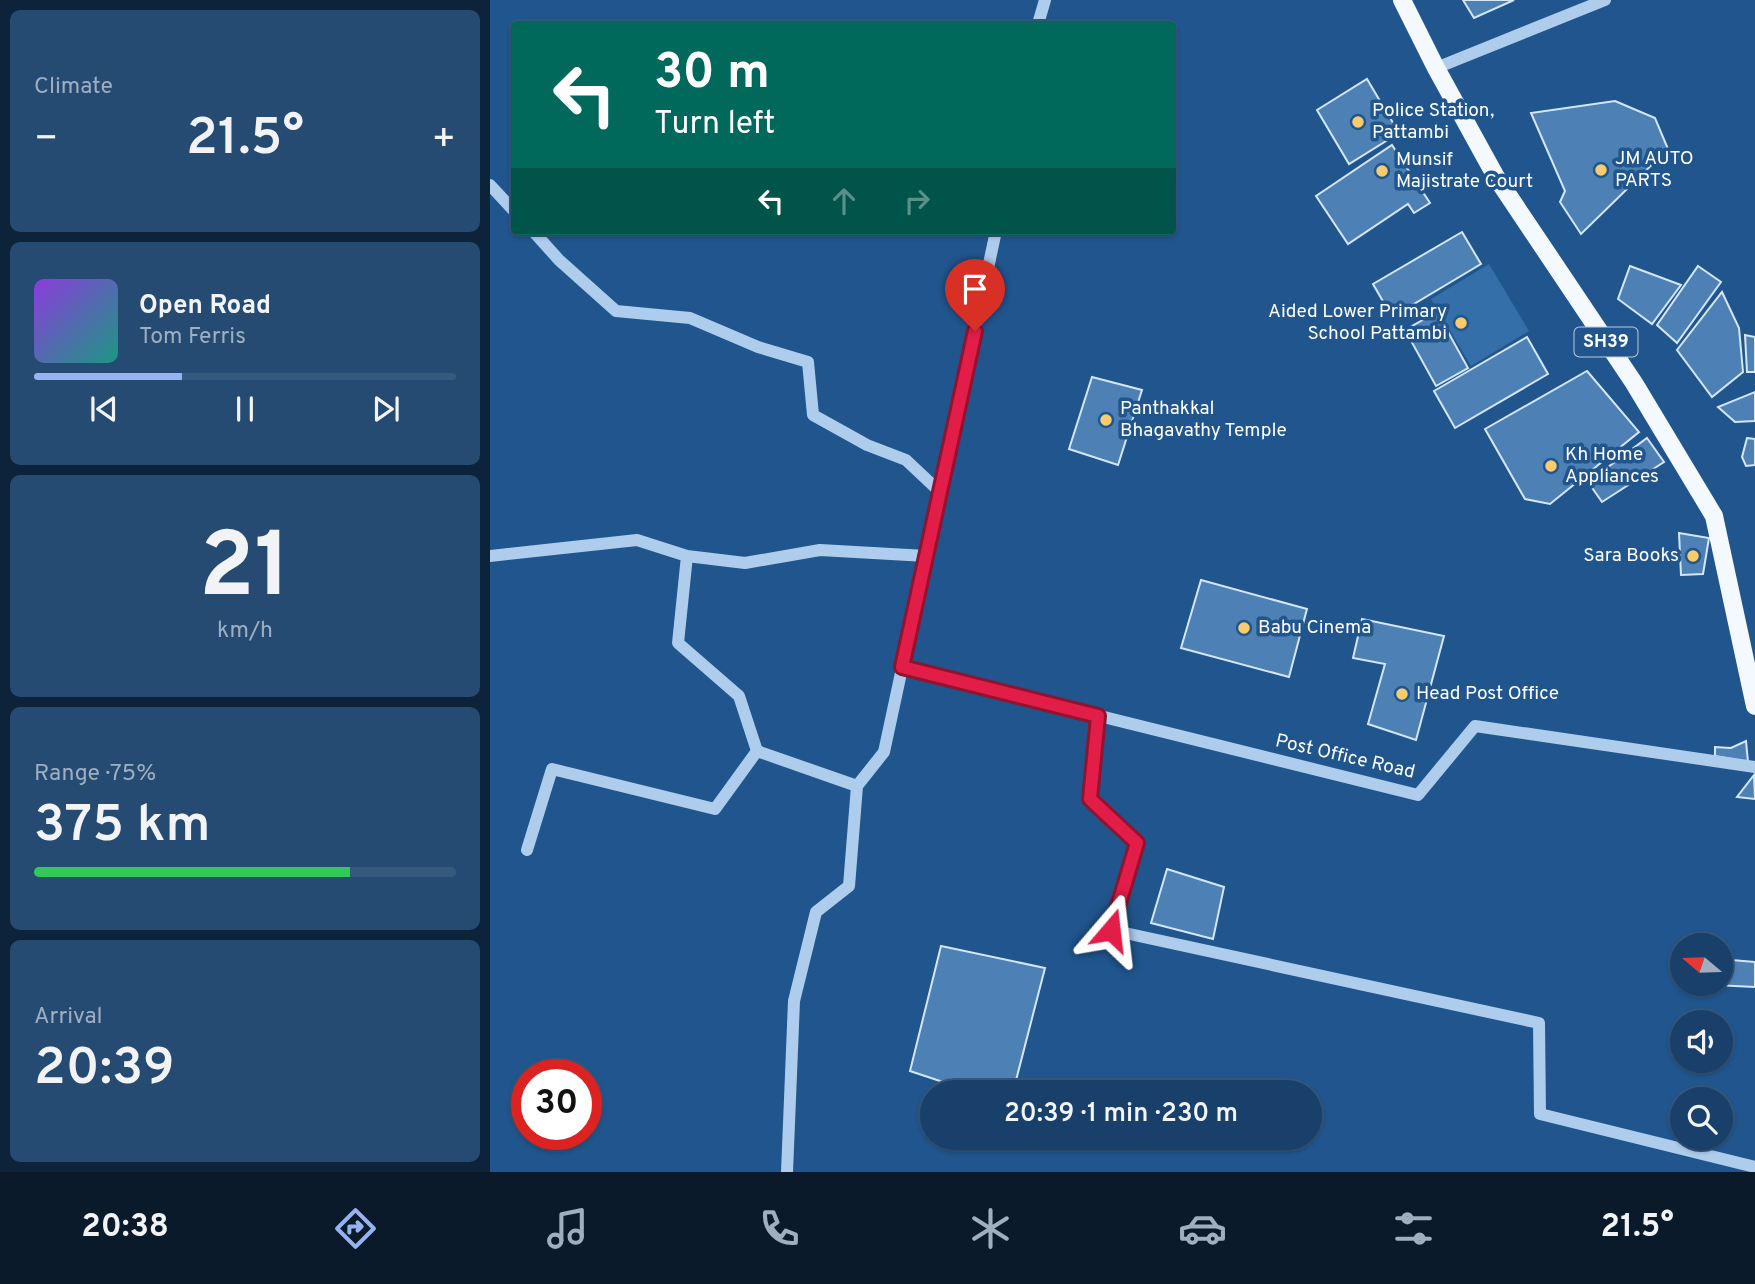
<!DOCTYPE html>
<meta charset="utf-8">
<style>
:root{--surface:#18406a;--page:#254b72;--text:#f1f3f6;--muted:#9fafc1;--line:#36597e;--accent:#95b2f1}
body{margin:0;font-family:Overpass,sans-serif;background:var(--page);color:var(--text);height:100vh;display:flex;flex-direction:column;font-size:26px;white-space:nowrap}
*{box-sizing:border-box;margin:0}
p{font-size:23px;color:var(--muted)}
.icon{flex:none;width:38px;height:38px;fill:none;stroke:currentColor;stroke-width:2;stroke-linecap:round;stroke-linejoin:round}
.map{position:relative;flex:1;overflow:hidden}
.sheet{display:flex;flex-direction:column;gap:10px;padding:10px;background:#0d233a;width:490px}
.sheet>*{flex:none}
.hud{position:absolute;left:21px;top:21px;width:665px;height:214px;border-radius:7px;box-shadow:0 2px 5px #0004,0 0 0 2px var(--line);background:#00695c;color:#fff;overflow:hidden}
.needle{width:46px;rotate:289deg}
.buttons{position:absolute;left:1180px;top:933px;display:grid;gap:14px}
.buttons a{display:grid;place-items:center;width:63px;height:63px;border-radius:50%;background:var(--surface);box-shadow:0 2px 5px #0004,0 0 0 2px var(--line);font-size:35px}
.speed{position:absolute;left:21px;top:1059px;display:flex;gap:14px;font-size:35px;font-weight:700;text-align:center}
.speed>*{display:grid;place-content:center;width:91px;height:91px;border-radius:50%;background:var(--surface);box-shadow:0 2px 5px #0004,0 0 0 2px var(--line);line-height:1}
.speed .limit{border:10px solid #d22;background:#fff;color:#111}
.pin{position:absolute;display:grid;place-items:center;width:60px;height:60px;color:#fff;margin:-72px -30px;border-radius:50% 50% 50% 0;rotate:-45deg;box-shadow:0 0 7px #0007}
.pin .icon{rotate:45deg}
.me{position:absolute;width:77px;margin:-38px;rotate:17deg;stroke-linejoin:round;filter:drop-shadow(0 0 5px #0008)}
.turn{display:flex;align-items:center;gap:24px;height:147px;padding:0 28px;font-size:32px}
.turn .icon{width:91px;height:91px;stroke-width:2.5}
.turn b{display:block;font-size:49px;line-height:60px}
.lanes{display:flex;align-items:center;height:66px;padding:0 28px;background:#0003;justify-content:center;gap:35px;direction:ltr}
.lanes .off{opacity:.35}
.big{font-size:52px;font-weight:600;line-height:1.1}
.sheet .widget{flex:1;display:flex;flex-direction:column;justify-content:center;gap:10px;min-width:0;padding:0 24px;border-radius:10px;background:var(--page)}
.sheet .dial{align-items:center;gap:0}
.dial b{font-size:91px;line-height:1}
.song{display:flex;align-items:center;gap:21px}
.cover{width:84px;height:84px;border-radius:10px;background:linear-gradient(135deg,hsl(270 70% 55%),hsl(170 70% 35%))}
.played{height:7px;border-radius:4px;background:linear-gradient(90deg,var(--accent) 35%,var(--line) 35%)}
.keys{display:flex;justify-content:space-around;direction:ltr}
.heat{display:flex;justify-content:space-between;align-items:center;font-size:38px;direction:ltr}
.charge{height:10px;border-radius:5px;background:linear-gradient(90deg,#34c759 75%,var(--line) 0)}
.trip{position:absolute;left:430px;top:1080px;width:402px;height:70px;border-radius:35px;background:var(--surface);box-shadow:0 2px 5px #0004,0 0 0 2px var(--line);font-weight:600;line-height:70px;text-align:center}
.menu{display:flex;height:112px;justify-content:space-around;align-items:center;background:#0a1a2a;color:var(--muted)}
.menu .icon{width:49px;height:49px}
.menu .current{color:var(--accent)}
.menu b{font-size:32px;color:var(--text)}
main{display:flex;flex:1;min-height:0}
.map>svg:first-child{display:block}
</style>
<main>
<section class="sheet">
<div class="widget"><p>Climate</p>
<div class="heat"><a>−</a><b class="big">21.5°</b><a>+</a></div>
</div>
<div class="widget">
<div class="song"><i class="cover"></i><div><b>Open Road</b><p>Tom Ferris</p></div></div>
<div class="played"></div>
<div class="keys"><svg class="icon" aria-label="previous" viewBox="0 0 24 24"><path d="M18 5L8 12l10 7zM5 5v14"/></svg><svg class="icon" aria-label="pause" viewBox="0 0 24 24"><path d="M8 5v14M16 5v14"/></svg><svg class="icon" aria-label="next" viewBox="0 0 24 24"><path d="M6 5l10 7-10 7zM19 5v14"/></svg></div>
</div>
<div class="widget dial"><b>21</b><p>km/h</p></div>
<div class="widget"><p>Range · 75%</p><b class="big">375 km</b><div class="charge"></div></div>
<div class="widget"><p>Arrival</p><b class="big">20:39</b></div>
</section>
<div class="map">
<svg width="1265" height="1172" viewBox="0 0 1265 1172">
<rect width="100%" height="100%" fill="#20558d"/>
<path fill="#346faa" d="M999 264 1039 331 981 366 941 299Z"/>
<path fill="#4d81b6" stroke="#d4e6f9" stroke-width="2" d="M973 0H1024L984 18Z
M877 79 909 133 859 164 827 110Z
M1125 101 1165 118 1178 149 1091 234 1070 202 1075 191 1041 113Z
M902 145 940 203 924 213 918 204 858 244 826 196Z
M972 232 991 264 902 317 883 284Z
M1140 266 1191 285 1162 324 1128 299Z
M1208 266 1231 282 1187 343 1167 325Z
M1232 292 1249 328 1253 372 1222 397 1187 350Z
M947 312 978 368 946 386 915 330Z
M1255 335 1265 337V372H1257Z
M1037 337 1058 374 965 428 944 391Z
M1097 371 1149 432 1060 504 1035 499 995 429Z
M602 377 652 390 628 465 579 449Z
M1265 392V421L1245 422 1228 407Z
M1157 438 1174 462 1112 502 1098 482Z
M1257 438 1265 439V465L1256 466 1252 457Z
M1189 533 1219 538 1213 574 1191 575Z
M711 580 817 609 799 677 691 648Z
M872 619 954 636 926 740 878 724 895 664 863 658Z
M1256 741 1258 762 1225 756V747L1241 748Z
M1264 775 1265 799 1247 797Z
M677 869 734 887 723 939 661 923Z
M451 946 555 968 523 1092H483L420 1071Z
M1230 959 1265 962V987L1224 985 1230 984Z"/>
<g fill="none" stroke-linecap="round" stroke-linejoin="round">
<path stroke="#aecdec" stroke-width="12" d="M548 24 555 0
M946 68 1115 0
M0 185 24 211
M43 231 69 260 126 311 200 318 268 347 318 362 323 415 377 445 416 460 450 492
M0 556 147 540 197 556
M412 667 928 795 985 726 1265 767
M608 716 600 799 647 843 621 930 1049 1023 1050 1114 1265 1167
M267 751 249 696 188 643 197 556 255 563 330 550 436 556
M37 850 62 769 225 809 267 751 367 786
M297 1172 304 1001 326 912 359 886 367 786 394 752 506 231"/>
<path stroke="#f4f8ff" stroke-width="18" d="M912 0 946 68 1006 177 1144 383 1224 516 1265 706"/>
</g>
<g fill="none" stroke-linecap="round" stroke-linejoin="round">
<g stroke="#92132f" stroke-width="18">
<path id="route" d="M485 331 412 667 608 716 600 799 647 843 621 930"/>
</g>
<use href="#route" stroke="#e11d48" stroke-width="12"/>
</g>
<g fill="#f9cb6f" stroke="#20558d" stroke-width="2.5">
<circle cx="868" cy="122" r="7"/>
<circle cx="1111" cy="170" r="7"/>
<circle cx="892" cy="171" r="7"/>
<circle cx="971" cy="323" r="7"/>
<circle cx="616" cy="420" r="7"/>
<circle cx="1061" cy="466" r="7"/>
<circle cx="1203" cy="556" r="7"/>
<circle cx="754" cy="628" r="7"/>
<circle cx="912" cy="694" r="7"/>
</g>
<g text-anchor="middle" dominant-baseline="central" stroke-width="7" stroke-linejoin="round" paint-order="stroke">
<rect fill="#20558d" stroke="#bcccdd" stroke-width="2" x="1084.5" y="327.5" width="63" height="29" rx="5"/>
<g font-size="18" font-weight="bold" fill="#fff">
<text x="1116" y="342">SH39</text>
</g>
<g font-size="19" fill="#fff" stroke="#20558d" text-anchor="start">
<text x="882" y="111">Police Station,<tspan x="882" dy="22">Pattambi</tspan></text>
<text x="1125" y="159">JM AUTO<tspan x="1125" dy="22">PARTS</tspan></text>
<text x="906" y="160">Munsif<tspan x="906" dy="22">Majistrate Court</tspan></text>
<text x="957" y="312" text-anchor="end">Aided Lower Primary<tspan x="957" dy="22">School Pattambi</tspan></text>
<text x="630" y="409">Panthakkal<tspan x="630" dy="22">Bhagavathy Temple</tspan></text>
<text x="1075" y="455">Kh Home<tspan x="1075" dy="22">Appliances</tspan></text>
<text x="1189" y="556" text-anchor="end">Sara Books</text>
<text x="768" y="628">Babu Cinema</text>
<text x="926" y="694">Head Post Office</text>
</g>
<g font-size="19" fill="#fff" stroke="#20558d">
<text transform="translate(855 757) rotate(13)">Post Office Road</text>
</g>
</g>
</svg>
<div class="buttons">
<a><svg class="needle" viewBox="-14 -14 28 28"><path d="M0-13l5 13h-10z" fill="#e53935"/><path d="M0 13l5-13h-10z" fill="#9fafc1"/></svg></a>
<a><svg class="icon" aria-label="sound" viewBox="0 0 24 24"><path d="M4 9h4l5-4v14l-5-4H4zM17 9q2 3 0 6"/></svg></a>
<a><svg class="icon" aria-label="search" viewBox="0 0 24 24"><circle cx="10" cy="10" r="6"/><path d="M15 15l6 6"/></svg></a>
</div>
<div class="speed"><div class="limit">30</div></div>
<div class="pin" style="left:485px;top:331px;background:#d93025"><svg class="icon" aria-label="arrive" viewBox="0 0 24 24"><path d="M6 21V4h12l-3 4 3 4H6"/></svg></div>
<svg class="me" style="left:621px;top:930px" viewBox="-20 -20 40 40"><path d="M0-17L14 15 0 8-14 15z" fill="#e11d48" stroke="#fff" stroke-width="4"/></svg>
<div class="trip">20:39 · 1 min · 230 m</div>
<div class="hud">
<div class="turn"><svg class="icon" aria-label="left" viewBox="0 0 24 24"><path d="M17 20v-9H6M10 6l-5 5 5 5"/></svg><div><b>30 m</b>Turn left</div></div>
<div class="lanes"><svg class="icon" aria-label="left" viewBox="0 0 24 24"><path d="M17 20v-9H6M10 6l-5 5 5 5"/></svg><svg class="icon off" aria-label="ahead" viewBox="0 0 24 24"><path d="M12 20V5M6 11l6-6 6 6"/></svg><svg class="icon off" aria-label="right" viewBox="0 0 24 24"><path d="M7 20v-9h11M14 6l5 5-5 5"/></svg></div>
</div>
</div>
</main>
<nav class="menu">
<b>20:38</b>
<svg class="icon current" aria-label="directions" viewBox="0 0 24 24"><path d="M12 3l9 9-9 9-9-9zM9 14v-3h6M13 9l2 2-2 2"/></svg>
<svg class="icon" aria-label="music" viewBox="0 0 24 24"><path d="M9 18V5l10-2v13"/><circle cx="6" cy="18" r="3"/><circle cx="16" cy="16" r="3"/></svg>
<svg class="icon" aria-label="phone" viewBox="0 0 24 24"><path d="M5 4h4l2 5-3 2q2 4 5 5l2-3 5 2v4C11 20 4 13 5 4z"/></svg>
<svg class="icon" aria-label="climate" viewBox="0 0 24 24"><path d="M12 3v18M4 7l16 10M4 17L20 7"/></svg>
<svg class="icon" aria-label="car" viewBox="0 0 24 24"><path d="M5 17H2v-5l4-1 3-4h7l3 4 3 1v5h-3M9 17h6M6 11h13"/><circle cx="7" cy="17" r="2"/><circle cx="17" cy="17" r="2"/></svg>
<svg class="icon" aria-label="filters" viewBox="0 0 24 24"><path d="M4 7h16M4 17h16"/><circle cx="9" cy="7" r="2"/><circle cx="15" cy="17" r="2"/></svg>
<b>21.5°</b>
</nav>
